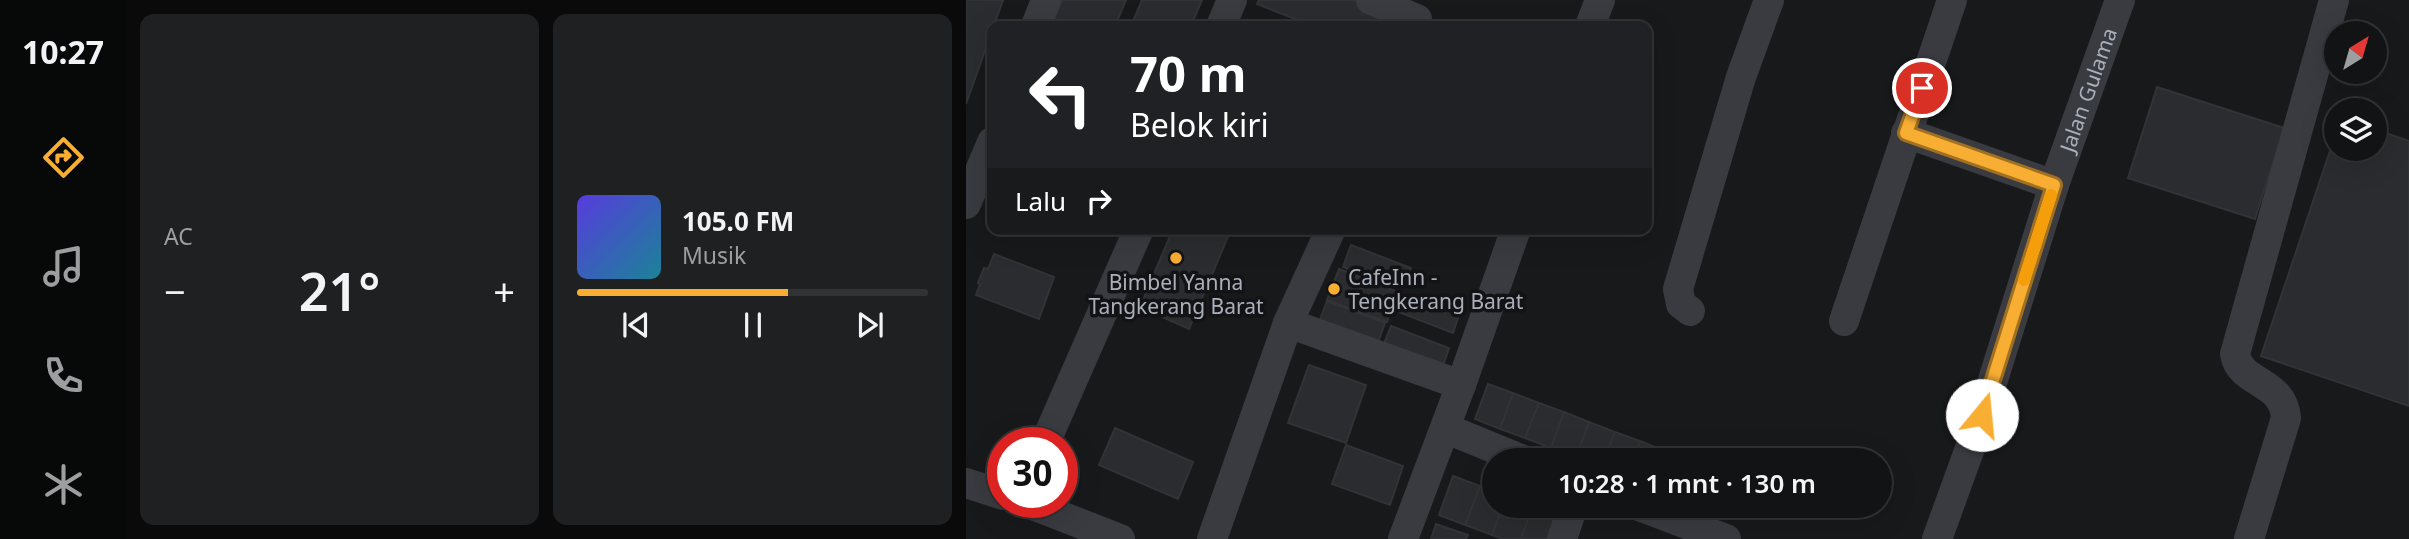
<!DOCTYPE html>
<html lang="id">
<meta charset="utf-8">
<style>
:root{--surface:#121314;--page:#1f2022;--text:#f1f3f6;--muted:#9c9ea0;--line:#313234;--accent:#f8ae33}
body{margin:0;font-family:"Noto Sans",sans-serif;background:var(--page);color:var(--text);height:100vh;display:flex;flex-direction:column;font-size:26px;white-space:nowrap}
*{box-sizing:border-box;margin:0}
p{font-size:23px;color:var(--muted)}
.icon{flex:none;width:38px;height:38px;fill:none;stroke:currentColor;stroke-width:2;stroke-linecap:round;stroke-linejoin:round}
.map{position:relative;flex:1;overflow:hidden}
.sheet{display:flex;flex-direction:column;gap:14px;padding:14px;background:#0a0a0b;width:840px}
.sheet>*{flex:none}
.hud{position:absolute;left:21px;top:21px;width:665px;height:214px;border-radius:14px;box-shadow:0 7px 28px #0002,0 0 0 2px var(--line);background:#202124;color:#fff;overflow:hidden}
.needle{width:46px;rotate:37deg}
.fabs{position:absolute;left:1358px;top:21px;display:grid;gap:14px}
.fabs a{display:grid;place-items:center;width:63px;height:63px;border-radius:50%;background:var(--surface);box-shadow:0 7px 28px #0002,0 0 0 2px var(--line);font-size:35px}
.speed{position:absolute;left:21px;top:427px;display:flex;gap:14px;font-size:35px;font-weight:700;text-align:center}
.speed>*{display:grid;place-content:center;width:91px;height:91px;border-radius:50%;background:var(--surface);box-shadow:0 7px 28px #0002,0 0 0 2px var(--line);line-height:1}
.speed .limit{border:10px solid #d22;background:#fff;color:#111}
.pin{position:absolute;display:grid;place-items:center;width:60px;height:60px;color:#fff;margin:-30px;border:4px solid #fff;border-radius:50%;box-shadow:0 2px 7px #0007}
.me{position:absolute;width:77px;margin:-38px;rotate:17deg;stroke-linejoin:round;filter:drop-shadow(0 0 5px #0008)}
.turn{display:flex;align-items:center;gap:24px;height:147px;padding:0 28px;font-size:32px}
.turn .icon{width:91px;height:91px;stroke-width:2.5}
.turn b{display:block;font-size:49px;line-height:60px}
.then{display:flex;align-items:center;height:66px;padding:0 28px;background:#0003;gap:14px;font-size:26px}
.big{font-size:52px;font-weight:600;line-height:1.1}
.sheet .card{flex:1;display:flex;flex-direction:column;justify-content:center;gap:10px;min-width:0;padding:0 24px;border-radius:14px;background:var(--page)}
.song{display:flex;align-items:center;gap:21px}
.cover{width:84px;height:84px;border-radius:10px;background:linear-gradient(135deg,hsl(250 70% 55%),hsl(190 70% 35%))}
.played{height:7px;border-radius:4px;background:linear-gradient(90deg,var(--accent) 60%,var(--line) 60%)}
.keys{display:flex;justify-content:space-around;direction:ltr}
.heat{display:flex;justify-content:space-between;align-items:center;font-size:38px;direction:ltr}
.sheet .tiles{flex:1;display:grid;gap:14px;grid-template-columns:repeat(2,1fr)}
.trip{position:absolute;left:516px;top:448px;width:410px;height:70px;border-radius:35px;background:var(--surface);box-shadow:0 7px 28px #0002,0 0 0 2px var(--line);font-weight:600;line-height:70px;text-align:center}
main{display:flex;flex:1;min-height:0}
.menu{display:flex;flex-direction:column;width:126px;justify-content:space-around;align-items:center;background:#070808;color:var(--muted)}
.menu .icon{width:49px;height:49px}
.menu .active{color:var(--accent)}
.menu b{font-size:32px;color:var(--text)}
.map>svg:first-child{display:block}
</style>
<main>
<nav class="menu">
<b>10:27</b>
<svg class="icon active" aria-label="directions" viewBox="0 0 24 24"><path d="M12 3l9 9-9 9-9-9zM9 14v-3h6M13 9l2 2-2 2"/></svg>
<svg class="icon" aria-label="music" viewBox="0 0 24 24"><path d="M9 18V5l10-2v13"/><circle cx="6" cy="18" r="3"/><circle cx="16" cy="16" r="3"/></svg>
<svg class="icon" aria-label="phone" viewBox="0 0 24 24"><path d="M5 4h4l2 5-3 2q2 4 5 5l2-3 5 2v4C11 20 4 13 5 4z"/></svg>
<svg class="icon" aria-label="climate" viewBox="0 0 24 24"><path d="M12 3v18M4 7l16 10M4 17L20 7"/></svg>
</nav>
<section class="sheet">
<div class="tiles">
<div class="card"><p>AC</p>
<div class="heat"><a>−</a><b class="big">21°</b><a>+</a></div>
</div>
<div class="card">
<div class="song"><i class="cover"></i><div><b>105.0 FM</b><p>Musik</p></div></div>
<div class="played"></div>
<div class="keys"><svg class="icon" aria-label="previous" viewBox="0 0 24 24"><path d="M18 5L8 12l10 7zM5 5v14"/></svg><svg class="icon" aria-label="pause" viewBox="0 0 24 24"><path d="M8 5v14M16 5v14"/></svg><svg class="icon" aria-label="next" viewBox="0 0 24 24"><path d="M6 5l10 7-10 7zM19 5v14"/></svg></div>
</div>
</div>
</section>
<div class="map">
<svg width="1443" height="539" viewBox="0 0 1443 539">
<rect width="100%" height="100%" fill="#18191b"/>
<path fill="#2b2c2f" stroke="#323337" stroke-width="2" d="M0 0H37L0 104Z
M96 0H160L149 26H86Z
M176 0H236L225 26H165Z
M293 0H392L424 12 419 26H347L291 4Z
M1191 87 1318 128 1289 219 1162 178Z
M1409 129 1443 141V406L1295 356 1370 133V149H1409Z
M207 229H258L264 232 223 329 174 307Z
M385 245 445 268 441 280 430 275 426 286 377 267Z
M28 254 88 277 73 319 10 295 14 284 12 283 18 268 22 269Z
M373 269 432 292 421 322 361 300Z
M434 300 456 309 459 301 493 315 487 333 430 311Z
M361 301 419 323 412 342 354 320Z
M425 326 483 348 476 369 417 346Z
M343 365 400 385 380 443 322 423Z
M522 384 547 393 534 429 509 419Z
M547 393 573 403 559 438 534 429Z
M573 403 598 412 585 448 559 438Z
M598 412 623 422 610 458 585 448Z
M623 422 649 432 638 460H617L610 458Z
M149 428 227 462 212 499 133 465Z
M649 432 674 441 667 460H638Z
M674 441 699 451 696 460H667Z
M380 445 437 466 424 505 366 484Z
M699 451 724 460H696Z
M487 476 514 486 499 525 473 515Z
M514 486 528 491V506H537L526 535 499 525Z
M537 506H567L555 539H537L526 535Z
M567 506 594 515 586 539H555Z
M470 524 502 535 500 539H465Z"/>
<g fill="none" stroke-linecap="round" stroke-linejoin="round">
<g stroke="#393b40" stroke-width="30">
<path d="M405 0 451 19"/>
<path d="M70 26 80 0"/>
<path d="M255 26 266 0"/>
<path d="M624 26 634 0"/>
<path d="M940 133 1088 185"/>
<path d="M0 204 26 142"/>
<path d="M724 311 715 304 712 289 775 77 803 0"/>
<path d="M878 321 986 0"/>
<path d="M322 323 495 385"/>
<path d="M491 433 557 460"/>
<path d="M79 443 173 229"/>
<path d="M0 483 37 495"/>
<path d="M59 502 154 539"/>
<path d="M673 506 760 539"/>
<path d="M246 539 322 323 365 229"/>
<path d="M437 539 495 385 550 229"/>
<path d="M596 539 607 506"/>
<path id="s1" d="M971 539 1016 415 1088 185 1154 0"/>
<path d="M1283 539 1320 418C1317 379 1274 385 1269 354L1368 0"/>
</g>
</g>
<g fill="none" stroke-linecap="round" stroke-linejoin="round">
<g stroke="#a17121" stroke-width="18">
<path id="route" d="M956 88 940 133 1088 185 1016 415"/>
</g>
<use href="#route" stroke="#f8ae33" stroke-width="12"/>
<path stroke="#f59e0b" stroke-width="12" d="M1058 280 1085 195"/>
</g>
<g fill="#f8ae33" stroke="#131316" stroke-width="2.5">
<circle cx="210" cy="258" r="7"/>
<circle cx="368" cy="289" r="7"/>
</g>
<g text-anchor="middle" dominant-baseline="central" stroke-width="7" stroke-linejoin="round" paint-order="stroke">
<g font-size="21" fill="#aab0bb" stroke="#131316">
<text stroke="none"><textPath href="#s1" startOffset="474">Jalan Gulama</textPath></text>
</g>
<g font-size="21" fill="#aab0bb" stroke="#131316" text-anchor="start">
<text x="382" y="277">CafeInn -<tspan x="382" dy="24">Tengkerang Barat</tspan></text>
<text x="210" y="282" text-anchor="middle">Bimbel Yanna<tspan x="210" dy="24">Tangkerang Barat</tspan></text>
</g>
</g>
</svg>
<div class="fabs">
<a><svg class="needle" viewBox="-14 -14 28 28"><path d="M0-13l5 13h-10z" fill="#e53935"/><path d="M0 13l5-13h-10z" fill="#9c9ea0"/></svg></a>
<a><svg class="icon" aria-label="layers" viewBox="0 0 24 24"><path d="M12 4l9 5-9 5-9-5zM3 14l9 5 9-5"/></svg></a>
</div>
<div class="speed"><div class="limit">30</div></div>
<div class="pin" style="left:956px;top:88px;background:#d93025"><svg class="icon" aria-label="arrive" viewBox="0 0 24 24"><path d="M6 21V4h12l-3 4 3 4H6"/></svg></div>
<svg class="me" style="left:1016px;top:415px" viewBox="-20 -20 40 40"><circle r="19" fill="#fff"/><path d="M0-13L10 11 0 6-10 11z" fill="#f8ae33"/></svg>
<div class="trip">10:28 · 1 mnt · 130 m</div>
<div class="hud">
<div class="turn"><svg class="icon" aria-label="left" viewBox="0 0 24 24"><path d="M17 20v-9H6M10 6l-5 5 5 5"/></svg><div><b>70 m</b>Belok kiri</div></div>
<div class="then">Lalu<svg class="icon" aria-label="right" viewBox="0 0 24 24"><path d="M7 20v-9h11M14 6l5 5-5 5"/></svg></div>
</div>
</div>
</main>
